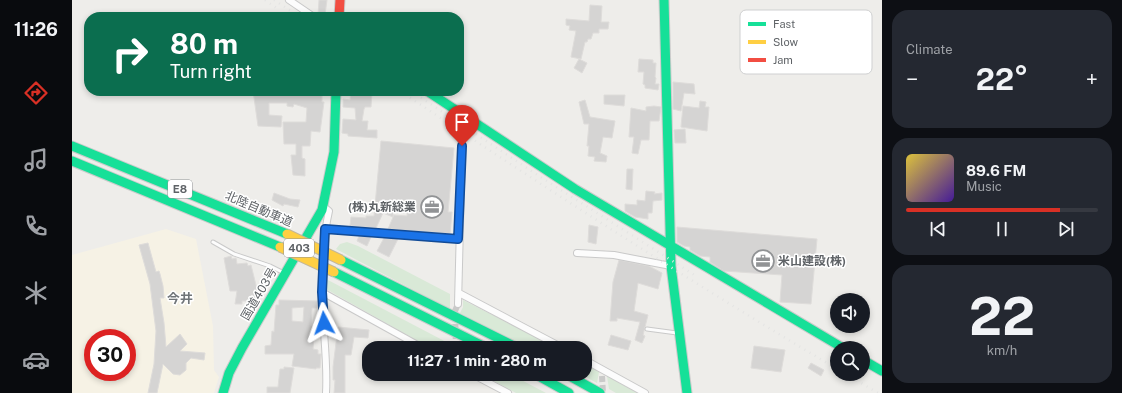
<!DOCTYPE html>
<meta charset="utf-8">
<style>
:root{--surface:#171b24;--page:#242831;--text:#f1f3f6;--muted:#9ea1a6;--line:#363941;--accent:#d93025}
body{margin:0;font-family:"Public Sans","Noto Sans JP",sans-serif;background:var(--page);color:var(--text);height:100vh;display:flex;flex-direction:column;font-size:15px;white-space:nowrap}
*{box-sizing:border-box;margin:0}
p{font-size:13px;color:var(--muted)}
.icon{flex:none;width:22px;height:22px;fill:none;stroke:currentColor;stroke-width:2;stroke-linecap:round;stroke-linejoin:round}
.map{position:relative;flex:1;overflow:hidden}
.details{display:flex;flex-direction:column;gap:10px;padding:10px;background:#0d0f14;width:240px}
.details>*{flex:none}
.banner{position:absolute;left:12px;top:12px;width:380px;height:84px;border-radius:16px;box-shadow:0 2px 6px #0003;background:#0b6e4f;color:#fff;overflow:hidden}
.tools{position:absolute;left:758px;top:293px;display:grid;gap:8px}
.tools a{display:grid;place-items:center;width:40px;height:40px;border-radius:50%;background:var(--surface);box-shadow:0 2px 6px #0003;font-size:20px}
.speed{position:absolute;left:12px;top:329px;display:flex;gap:8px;font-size:20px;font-weight:700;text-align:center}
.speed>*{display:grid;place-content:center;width:52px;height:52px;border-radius:50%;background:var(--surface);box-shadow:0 2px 6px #0003;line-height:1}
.speed .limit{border:6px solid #d22;background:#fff;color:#111}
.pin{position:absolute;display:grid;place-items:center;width:34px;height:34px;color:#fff;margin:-41px -17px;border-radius:50% 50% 50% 0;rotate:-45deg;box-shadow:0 0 4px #0007}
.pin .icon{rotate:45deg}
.me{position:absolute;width:44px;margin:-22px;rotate:356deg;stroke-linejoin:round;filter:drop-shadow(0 0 3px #0008)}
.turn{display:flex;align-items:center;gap:14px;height:84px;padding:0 20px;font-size:18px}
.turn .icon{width:52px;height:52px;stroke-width:2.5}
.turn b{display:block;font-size:28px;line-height:34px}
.big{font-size:30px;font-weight:700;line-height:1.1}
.details .card{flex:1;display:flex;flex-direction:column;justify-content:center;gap:6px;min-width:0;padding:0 14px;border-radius:16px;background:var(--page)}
.details .dial{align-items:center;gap:0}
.dial b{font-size:52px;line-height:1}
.song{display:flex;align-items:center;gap:12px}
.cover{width:48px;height:48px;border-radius:6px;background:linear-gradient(135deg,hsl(50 70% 55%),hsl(260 70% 35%))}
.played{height:4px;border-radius:2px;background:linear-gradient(90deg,var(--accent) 80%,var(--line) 80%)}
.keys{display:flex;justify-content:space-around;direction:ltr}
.heat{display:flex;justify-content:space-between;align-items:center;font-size:22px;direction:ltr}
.trip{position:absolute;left:290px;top:341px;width:230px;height:40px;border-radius:16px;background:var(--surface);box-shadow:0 2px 6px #0003;font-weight:700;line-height:40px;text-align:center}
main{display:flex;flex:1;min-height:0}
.menu{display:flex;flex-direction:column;width:72px;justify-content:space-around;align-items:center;background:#090b0e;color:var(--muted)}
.menu .icon{width:28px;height:28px}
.menu .current{color:var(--accent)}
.menu b{font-size:18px;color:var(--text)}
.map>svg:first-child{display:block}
</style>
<main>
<nav class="menu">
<b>11:26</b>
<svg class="icon current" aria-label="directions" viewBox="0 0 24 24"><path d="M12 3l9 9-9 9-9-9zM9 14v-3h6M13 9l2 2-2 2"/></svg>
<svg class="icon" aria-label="music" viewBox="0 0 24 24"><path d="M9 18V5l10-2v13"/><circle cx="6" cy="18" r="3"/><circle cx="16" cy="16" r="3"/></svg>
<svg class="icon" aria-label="phone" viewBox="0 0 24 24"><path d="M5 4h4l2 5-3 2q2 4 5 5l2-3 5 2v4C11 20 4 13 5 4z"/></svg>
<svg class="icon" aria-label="climate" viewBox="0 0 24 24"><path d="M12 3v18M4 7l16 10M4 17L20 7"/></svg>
<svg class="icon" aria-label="car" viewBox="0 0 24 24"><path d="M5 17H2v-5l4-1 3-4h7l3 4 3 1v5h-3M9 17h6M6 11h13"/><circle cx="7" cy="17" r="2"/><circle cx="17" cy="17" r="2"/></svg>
</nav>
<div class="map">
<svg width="810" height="393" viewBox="0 0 810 393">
<rect width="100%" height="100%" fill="#eeedea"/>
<path fill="#f6f2e5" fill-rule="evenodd" d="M94 229 124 239 141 326 142 370 147 377 142 393H0V255ZM21 338H55V372H21Z"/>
<path fill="#d9e9d7" d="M275 242 286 246 378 294V309L264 249 268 244Z
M254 279 380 345 381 348H358L254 289Z
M391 300 485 348H456L388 313 391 307Z
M513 364 527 372 525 383 508 374H513Z
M409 374H438L474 393H444Z
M535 376 565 393H544L537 389Z"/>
<path fill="#d5d4d3" stroke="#dedcda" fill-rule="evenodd" d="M247 0H255L253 15H246Z
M518 5 530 6 529 22H537L536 29H527V33H521L519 39H516L515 42H513L509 59 499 57 504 31 497 30 498 26 494 25V19L517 21Z
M507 59 515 63 510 73 502 68Z
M567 59 581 60V63H584L583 77 584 78 583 84H587L586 90 573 88V85L571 84 572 72H566Z
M601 82 622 84 623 94 612 93 609 111 601 109Z
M181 91H250V102H252L248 132 239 131 238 146H230V158L233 159V176L221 175 219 155H224V144H212L211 122H234L235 108 222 104 221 107 215 106V103H197V115L210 116 209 127 186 126Z
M279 91H300L299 107H293L292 109 290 121H296L295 130H305V138L276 136V134L270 133 271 119 284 120 283 108 271 107V99L278 100Z
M532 95H553L552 106 532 104Z
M513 100 518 117 543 121 540 138 531 137 528 153 535 156 534 162 522 161 523 157 516 156 517 146H515L517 124H512L507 102Z
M628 101 634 102 633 107H637L635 131 609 127 611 106 627 108Z
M582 106 589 107 587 121H578L577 140H569L566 154 560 153 562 137H557L559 108 574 111V107Z
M613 129 614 143H603L602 130Z
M309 141 382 148 376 212H380L378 234 316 229 322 215 335 216 336 201 322 200 321 217 311 213 304 228 278 226 279 217 294 218V216H302Z
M555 169H561L560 190 554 189Z
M574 191 583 192 582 194 590 193V200L581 201 580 213H576V219L563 217 553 211V204L565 205V200L573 201Z
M202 193 218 199 228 200 226 207 212 204 211 206 200 200Z
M517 225 526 227 524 244 516 242Z
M605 227 745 239 739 304 708 302 710 275 652 271 638 262V257L628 256 618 250V247L612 246 605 242Z
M287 236 299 237 295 246 285 241Z
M312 238 326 239 317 257 305 251Z
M76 243 84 272 87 271 88 274 91 286 92 298H88L92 323 94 347 108 334 115 344 108 351 133 353 132 360 119 358 114 363V370L108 375 101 374 91 364 85 393H76L82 364 84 331 78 284 67 245Z
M159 256 160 259 164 258 165 264 175 263 176 266 179 265 187 297V301H170V304H163L165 291H158L152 258Z
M547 260 577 266 590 273 586 289 566 283 562 311 576 315 571 335 573 336 570 343 563 340 568 322 545 318V321H538L541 282Z
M207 300 246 301 245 308H240L239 326H243L241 349 246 350V354H249L248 368H244V369L220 366 222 354H193V346L199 345 200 331 202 332 204 305H207ZM232 307 231 322 220 321V308Z
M266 327 297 330 296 338 282 337 279 355H273V393H262L263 380H261V367Z
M539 335 559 341 556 350 536 345Z
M682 346 713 350 709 372 679 368Z
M739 363 752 370 749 376 736 368Z
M212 367 222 368 218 393H195V387H206L208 369H212Z"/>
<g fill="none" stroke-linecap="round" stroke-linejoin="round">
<path stroke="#cacac9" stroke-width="6" stroke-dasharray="6 3" stroke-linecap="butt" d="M384 348 383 311 386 304
M530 376 531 393"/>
<g stroke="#c9c9c9" stroke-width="5">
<path id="lane" d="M141 242 162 254 198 266 210 272
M575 329 605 333"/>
</g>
<g stroke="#c9c9c9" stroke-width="8">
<path id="street" d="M217 0 242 17
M386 111 390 147 386 304
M251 206 257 211C251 237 250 265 250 291 250 325 256 359 254 393
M253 229 386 239
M505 253 542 255 599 266
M250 292 351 348
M387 293 491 348
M513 360 573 393
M400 374 436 393"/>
</g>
<g stroke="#cbcbcb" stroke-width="11">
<path id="fast" d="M592 0 599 266 615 393
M355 91 503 189 771 348
M0 146 215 234
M0 161 208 247
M269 260 446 348
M262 272 415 348
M791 360 810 371
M463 374 497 393
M494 374 528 393
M151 393 157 373 170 348 250 210 262 152 264 91"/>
</g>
<g stroke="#cbcbcb" stroke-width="11">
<path id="jam" d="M267 17 268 0"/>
</g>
<use href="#lane" stroke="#fcfcfc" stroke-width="3"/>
<use href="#street" stroke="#fcfcfc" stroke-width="6"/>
<use href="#fast" stroke="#16e098" stroke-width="9"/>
<use href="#jam" stroke="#f24e42" stroke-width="9"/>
<path stroke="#e4e4e3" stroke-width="2.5" stroke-dasharray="1 5" stroke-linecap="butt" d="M193 0 206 9
M202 0 228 17
M328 91C472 187 617 281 765 369
M339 91 467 176 624 276
M774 374 806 393"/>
<g stroke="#c4b799" stroke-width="11" stroke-linecap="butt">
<path id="slow-bridge" d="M215 234 269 260
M208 247 262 272"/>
</g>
<use href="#slow-bridge" stroke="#ffcf43" stroke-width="9"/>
</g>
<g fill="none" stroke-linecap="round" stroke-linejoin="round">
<g stroke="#114b97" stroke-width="10">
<path id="route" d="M252 323 250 292 253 229 386 239 390 146"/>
</g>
<use href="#route" stroke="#1a73e8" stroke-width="7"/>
</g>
<defs>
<g id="office-ring" transform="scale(1.15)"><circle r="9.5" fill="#fff" stroke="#919395" stroke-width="1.5"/><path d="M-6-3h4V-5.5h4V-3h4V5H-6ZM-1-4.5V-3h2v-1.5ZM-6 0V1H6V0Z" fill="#919395"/></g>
</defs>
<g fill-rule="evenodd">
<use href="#office-ring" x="360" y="207"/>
<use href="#office-ring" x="691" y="261"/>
</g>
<g text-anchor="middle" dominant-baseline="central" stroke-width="3" stroke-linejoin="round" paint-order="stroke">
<g fill="#fff" stroke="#8f9295" stroke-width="1">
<rect x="96" y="180" width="24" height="18" rx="3"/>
<rect x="212" y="239" width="30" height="18" rx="3"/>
</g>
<g font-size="11" font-weight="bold" fill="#5f6367">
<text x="108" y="189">E8</text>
<text x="227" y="248">403</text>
</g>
<g font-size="12" font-weight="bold" fill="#5f6367" stroke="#fff" text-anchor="end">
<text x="344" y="207">(株)丸新総業</text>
<text x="706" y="261" text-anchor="start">米山建設(株)</text>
</g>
<g font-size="12" fill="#5f6367" stroke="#fff">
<text transform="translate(187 209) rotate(23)">北陸自動車道</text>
<text transform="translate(187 294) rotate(-60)">国道403号</text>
</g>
<g font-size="13" font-weight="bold" fill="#707579" stroke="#fff">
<text x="108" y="298">今井</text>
</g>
</g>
<rect x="668" y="10" width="132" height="64" rx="6" fill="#fff" stroke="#cfd0d1" stroke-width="1"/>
<rect x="676" y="22" width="18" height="4" fill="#16e098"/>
<rect x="676" y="40" width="18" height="4" fill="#ffcf43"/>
<rect x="676" y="58" width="18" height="4" fill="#f24e42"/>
<g font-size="11" fill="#5f6367">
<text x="701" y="28">Fast</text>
<text x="701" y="46">Slow</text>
<text x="701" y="64">Jam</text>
</g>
</svg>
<div class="tools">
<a><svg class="icon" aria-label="sound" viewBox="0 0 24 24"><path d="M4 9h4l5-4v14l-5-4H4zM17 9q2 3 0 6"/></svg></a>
<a><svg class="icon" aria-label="search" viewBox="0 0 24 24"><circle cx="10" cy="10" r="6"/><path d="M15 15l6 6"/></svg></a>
</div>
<div class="speed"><div class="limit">30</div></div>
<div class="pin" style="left:390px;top:146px;background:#d93025"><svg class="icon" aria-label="arrive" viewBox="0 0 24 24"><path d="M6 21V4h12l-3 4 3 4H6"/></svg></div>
<svg class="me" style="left:252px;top:323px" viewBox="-20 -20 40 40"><path d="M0-17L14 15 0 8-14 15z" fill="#1a73e8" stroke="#fff" stroke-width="4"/></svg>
<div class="trip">11:27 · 1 min · 280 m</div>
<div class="banner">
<div class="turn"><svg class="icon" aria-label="right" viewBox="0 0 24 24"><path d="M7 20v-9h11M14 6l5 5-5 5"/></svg><div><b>80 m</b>Turn right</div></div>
</div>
</div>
<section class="details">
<div class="card"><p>Climate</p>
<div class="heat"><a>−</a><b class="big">22°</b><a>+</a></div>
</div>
<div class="card">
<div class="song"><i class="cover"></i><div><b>89.6 FM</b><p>Music</p></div></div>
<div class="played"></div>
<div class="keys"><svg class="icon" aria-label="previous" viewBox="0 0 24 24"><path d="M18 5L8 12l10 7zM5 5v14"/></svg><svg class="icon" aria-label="pause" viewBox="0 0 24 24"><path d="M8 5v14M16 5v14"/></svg><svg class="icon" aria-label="next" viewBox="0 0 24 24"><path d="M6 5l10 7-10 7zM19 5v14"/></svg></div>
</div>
<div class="card dial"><b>22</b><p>km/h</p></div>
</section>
</main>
